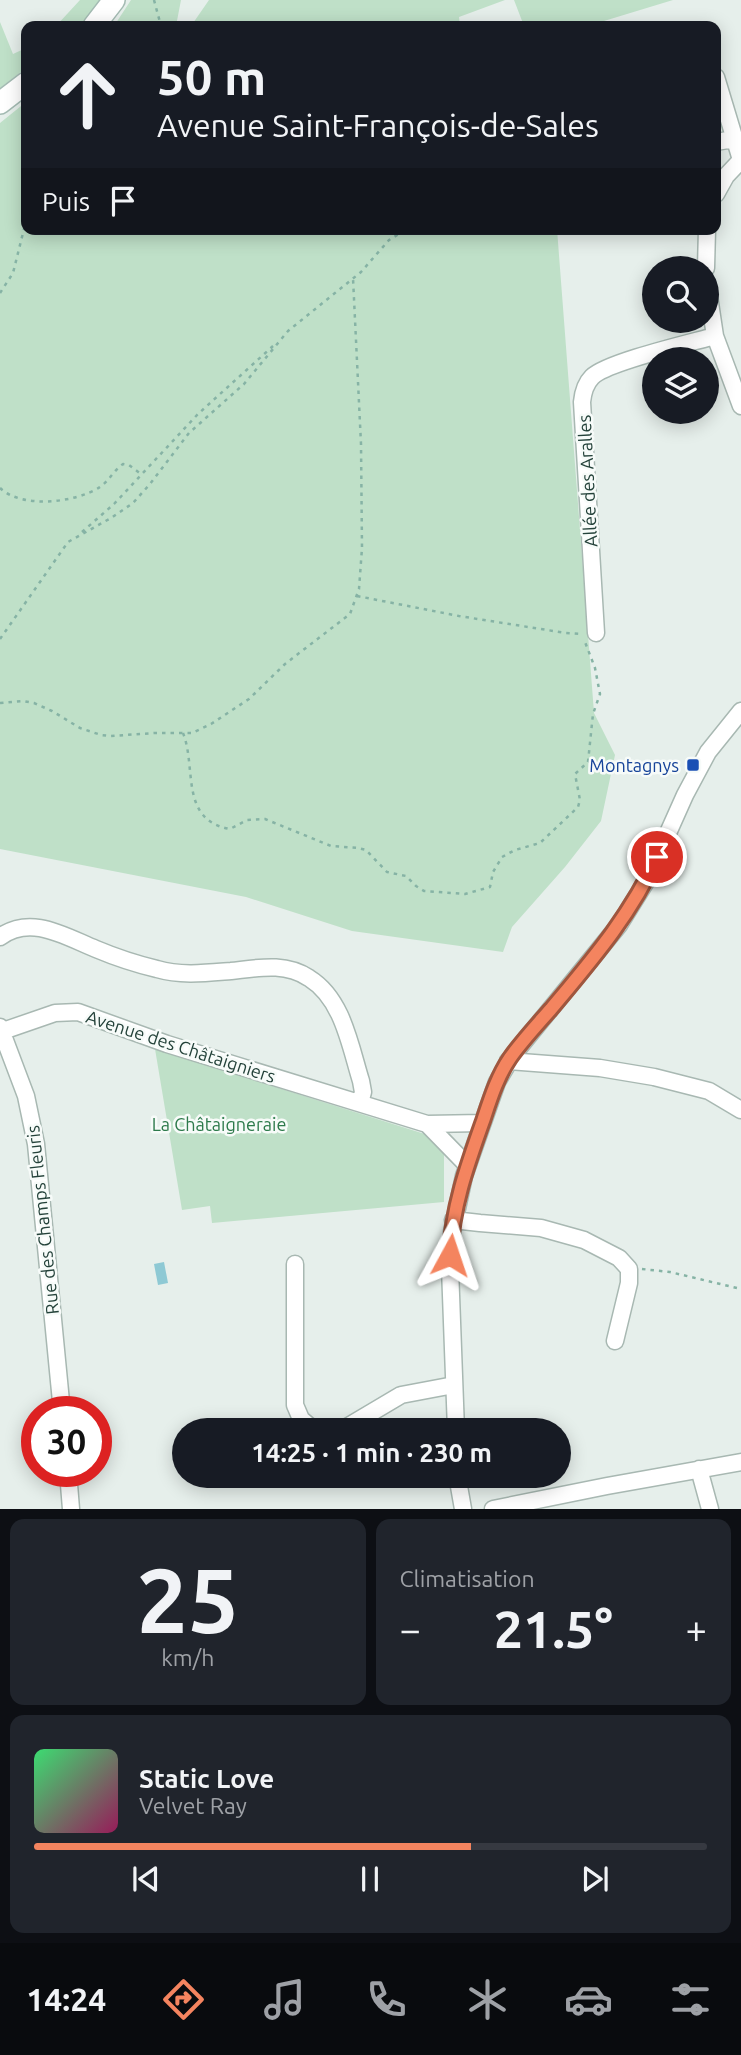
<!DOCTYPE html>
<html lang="fr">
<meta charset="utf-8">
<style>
:root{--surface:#171b24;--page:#20242c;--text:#f1f3f6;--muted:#9ea1a6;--line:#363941;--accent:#f4845f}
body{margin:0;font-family:Ubuntu,sans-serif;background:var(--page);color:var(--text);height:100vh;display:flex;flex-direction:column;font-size:26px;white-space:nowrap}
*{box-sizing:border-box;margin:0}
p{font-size:23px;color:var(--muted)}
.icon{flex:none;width:38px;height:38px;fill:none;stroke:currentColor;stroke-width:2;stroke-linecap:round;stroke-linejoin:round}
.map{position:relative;height:1509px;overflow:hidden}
.sheet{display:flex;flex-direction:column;gap:10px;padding:10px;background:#0d0f14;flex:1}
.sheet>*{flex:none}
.banner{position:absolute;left:21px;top:21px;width:700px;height:214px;border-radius:14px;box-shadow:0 4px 18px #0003;background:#171b24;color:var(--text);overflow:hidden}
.fabs{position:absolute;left:642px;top:256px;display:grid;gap:14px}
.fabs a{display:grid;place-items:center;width:77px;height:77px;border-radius:50%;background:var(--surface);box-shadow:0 4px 18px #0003;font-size:35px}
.speed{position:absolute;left:21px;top:1396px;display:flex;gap:14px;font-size:35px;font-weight:700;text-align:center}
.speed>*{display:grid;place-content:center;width:91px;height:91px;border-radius:50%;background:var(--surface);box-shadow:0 4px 18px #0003;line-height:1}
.speed .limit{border:10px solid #d22;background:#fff;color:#111}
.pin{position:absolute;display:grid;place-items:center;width:60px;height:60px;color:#fff;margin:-30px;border:4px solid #fff;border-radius:50%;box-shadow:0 2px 7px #0007}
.me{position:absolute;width:77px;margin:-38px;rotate:5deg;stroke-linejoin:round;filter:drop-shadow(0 0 5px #0008)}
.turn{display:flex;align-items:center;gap:24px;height:147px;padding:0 21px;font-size:32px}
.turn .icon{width:91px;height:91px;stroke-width:2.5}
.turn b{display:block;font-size:49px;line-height:60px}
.then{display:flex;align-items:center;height:66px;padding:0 21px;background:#0003;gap:14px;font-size:26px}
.big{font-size:52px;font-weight:600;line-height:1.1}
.sheet .widget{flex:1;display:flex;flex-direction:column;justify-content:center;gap:10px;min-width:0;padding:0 24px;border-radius:14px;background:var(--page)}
.sheet .dial{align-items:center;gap:0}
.dial b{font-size:91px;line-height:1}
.song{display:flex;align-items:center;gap:21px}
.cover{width:84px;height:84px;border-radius:10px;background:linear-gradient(135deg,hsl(140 70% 55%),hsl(330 70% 35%))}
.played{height:7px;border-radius:4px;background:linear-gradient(90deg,var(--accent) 65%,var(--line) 65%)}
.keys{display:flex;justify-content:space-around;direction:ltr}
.heat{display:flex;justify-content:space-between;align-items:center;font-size:38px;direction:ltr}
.sheet .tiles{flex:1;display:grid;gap:10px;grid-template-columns:1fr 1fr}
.widget:last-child{grid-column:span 2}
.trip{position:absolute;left:172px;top:1418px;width:399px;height:70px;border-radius:35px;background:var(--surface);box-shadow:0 4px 18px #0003;font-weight:600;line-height:70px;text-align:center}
.tabs{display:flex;height:112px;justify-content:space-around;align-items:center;background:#090b0e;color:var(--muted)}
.tabs .icon{width:49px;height:49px}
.tabs .on{color:var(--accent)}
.tabs b{font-size:32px;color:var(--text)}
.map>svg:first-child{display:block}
</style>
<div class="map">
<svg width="741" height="1509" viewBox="0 0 741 1509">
<rect width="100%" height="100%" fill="#e6efeb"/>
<path fill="#bfe0c8" d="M80 0H104L80 26H56Z
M131 0H181L176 26H114Z
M209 0H505L459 17 460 26H191Z
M514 0H673L604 21 569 26H524Z
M0 22 13 54 26 48V68L0 88Z
M26 102V229H557L594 713 615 755 601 821 565 867 512 927 503 952 352 931 246 897 0 849V123Z
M155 1049 431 1136 442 1148 444 1155V1202L212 1223 210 1206 182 1210Z"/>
<path fill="#8ec9d4" d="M164 1262 168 1283 158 1285 154 1264Z"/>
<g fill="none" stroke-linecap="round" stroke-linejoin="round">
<g stroke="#a8b8b2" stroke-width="19">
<path id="minor" d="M716 77 741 160
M716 142 734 139
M716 194 726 176 741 160
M706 268 707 229
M707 283 715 336 741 406
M596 633 582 402C583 392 585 384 592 377 607 362 690 343 715 336
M0 937C31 914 66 937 96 949 115 957 136 964 157 969 181 976 206 973 231 971 258 968 285 962 309 978 343 999 350 1046 361 1081L363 1092 360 1103
M0 1027 26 1096 36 1144 62 1412
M0 1032 55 1013 78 1012 167 1044 427 1124 482 1123
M508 1061 600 1068 654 1077 709 1091 741 1110
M427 1124 467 1165
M453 1220 480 1223 541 1228 584 1240 619 1258 629 1269V1283L615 1341
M295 1264V1405L301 1419 314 1430
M342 1430 401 1395 454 1385
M456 1430 450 1268 452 1232 464 1176 497 1082 513 1055 619 925 647 880 685 795 708 752 741 711
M699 1469 710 1509
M68 1472 71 1509
M457 1475 463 1509
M493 1509 607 1486 741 1462"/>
</g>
<g stroke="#a4bbb3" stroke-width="24">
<path id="secondary" d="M94 26 114 0
M0 103 26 83"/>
</g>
<path stroke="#86b3a5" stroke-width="2.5" stroke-dasharray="3.5 5" stroke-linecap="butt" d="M154 0 161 26
M0 293 13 273 26 221
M0 488C22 509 75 503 100 487 109 481 114 470 123 464L129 465 141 474
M82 532 114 504 198 414 273 346
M357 596 459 616 566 633 582 634
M0 639 68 542 111 518 133 503 150 484 189 433 244 384 288 331 361 272 389 240 407 229
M0 703 23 701 34 703 52 711 80 728 101 735 111 736 155 733H192L211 724 249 699 285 664 350 614 359 589 362 548 361 444 353 278
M183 733C197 768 179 820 230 829L247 820 265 819 331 846 358 848 366 850 387 872 406 876 416 886 424 891 465 894 490 887 493 872 502 857 515 850 540 843 578 807 580 800 575 774 588 762 593 714 600 694 595 668 585 642
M642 1269 670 1272 741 1289"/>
<use href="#minor" stroke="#fff" stroke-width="16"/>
<use href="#secondary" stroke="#fff" stroke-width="21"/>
</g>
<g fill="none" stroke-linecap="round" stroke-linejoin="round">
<g stroke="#9f563e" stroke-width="18">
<path id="route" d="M450 1255C452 1208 467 1166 483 1121 490 1100 497 1077 510 1058 522 1041 537 1025 551 1009 591 961 631 915 657 857"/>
</g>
<use href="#route" stroke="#f4845f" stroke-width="12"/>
</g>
<rect fill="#1a4fb4" stroke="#f7fbf9" stroke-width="2.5" x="686" y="758" width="14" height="14" rx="3.5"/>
<g text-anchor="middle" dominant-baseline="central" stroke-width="5" stroke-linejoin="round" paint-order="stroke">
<g font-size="18" fill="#24423a" stroke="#f7fbf9">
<text transform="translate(587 481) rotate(-93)">Allée des Aralles</text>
<text transform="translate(181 1046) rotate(18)">Avenue des Châtaigniers</text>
<text transform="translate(42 1220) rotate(-96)">Rue des Champs Fleuris</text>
</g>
<g font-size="18" fill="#164399" stroke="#f7fbf9" text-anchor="end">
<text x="679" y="765">Montagnys</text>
</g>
<g font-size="18" fill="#2d7a4b" stroke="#f7fbf9">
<text x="219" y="1124">La Châtaigneraie</text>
</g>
</g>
</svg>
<div class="fabs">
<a><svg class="icon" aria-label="search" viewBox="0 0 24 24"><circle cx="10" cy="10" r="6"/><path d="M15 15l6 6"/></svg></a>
<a><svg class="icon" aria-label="layers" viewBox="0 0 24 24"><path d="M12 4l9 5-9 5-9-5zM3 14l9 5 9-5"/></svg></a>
</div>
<div class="speed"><div class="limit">30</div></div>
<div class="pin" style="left:657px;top:857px;background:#d93025"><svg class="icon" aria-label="arrive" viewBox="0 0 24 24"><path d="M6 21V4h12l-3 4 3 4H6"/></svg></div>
<svg class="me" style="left:450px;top:1255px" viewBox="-20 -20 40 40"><path d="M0-17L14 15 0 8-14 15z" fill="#f4845f" stroke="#fff" stroke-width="4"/></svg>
<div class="trip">14:25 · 1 min · 230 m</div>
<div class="banner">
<div class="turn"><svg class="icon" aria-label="ahead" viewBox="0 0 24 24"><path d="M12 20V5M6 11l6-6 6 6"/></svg><div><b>50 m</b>Avenue Saint-François-de-Sales</div></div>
<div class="then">Puis<svg class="icon" aria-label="arrive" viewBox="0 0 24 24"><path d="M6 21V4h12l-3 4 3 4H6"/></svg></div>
</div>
</div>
<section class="sheet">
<div class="tiles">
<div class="widget dial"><b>25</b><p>km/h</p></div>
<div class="widget"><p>Climatisation</p>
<div class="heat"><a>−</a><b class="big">21.5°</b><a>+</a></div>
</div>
<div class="widget">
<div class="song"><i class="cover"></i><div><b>Static Love</b><p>Velvet Ray</p></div></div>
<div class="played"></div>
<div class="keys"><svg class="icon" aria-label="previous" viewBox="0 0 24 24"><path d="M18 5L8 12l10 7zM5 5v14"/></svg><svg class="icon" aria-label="pause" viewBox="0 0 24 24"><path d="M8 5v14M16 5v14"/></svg><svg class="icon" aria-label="next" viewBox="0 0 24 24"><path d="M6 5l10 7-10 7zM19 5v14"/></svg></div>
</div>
</div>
</section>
<nav class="tabs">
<b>14:24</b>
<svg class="icon on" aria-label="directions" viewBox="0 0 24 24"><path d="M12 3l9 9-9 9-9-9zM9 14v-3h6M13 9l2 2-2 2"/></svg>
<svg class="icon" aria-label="music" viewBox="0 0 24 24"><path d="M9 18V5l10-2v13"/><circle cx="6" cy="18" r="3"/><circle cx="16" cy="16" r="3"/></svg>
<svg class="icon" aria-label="phone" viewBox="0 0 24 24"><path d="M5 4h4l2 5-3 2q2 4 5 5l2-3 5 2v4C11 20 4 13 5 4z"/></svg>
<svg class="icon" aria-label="climate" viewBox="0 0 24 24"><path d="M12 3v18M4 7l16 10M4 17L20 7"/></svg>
<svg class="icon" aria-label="car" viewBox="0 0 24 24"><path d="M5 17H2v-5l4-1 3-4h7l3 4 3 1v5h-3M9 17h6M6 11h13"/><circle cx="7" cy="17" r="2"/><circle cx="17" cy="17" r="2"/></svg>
<svg class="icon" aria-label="filters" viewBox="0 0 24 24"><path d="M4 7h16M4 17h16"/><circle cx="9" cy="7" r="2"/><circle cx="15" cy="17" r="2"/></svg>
</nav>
